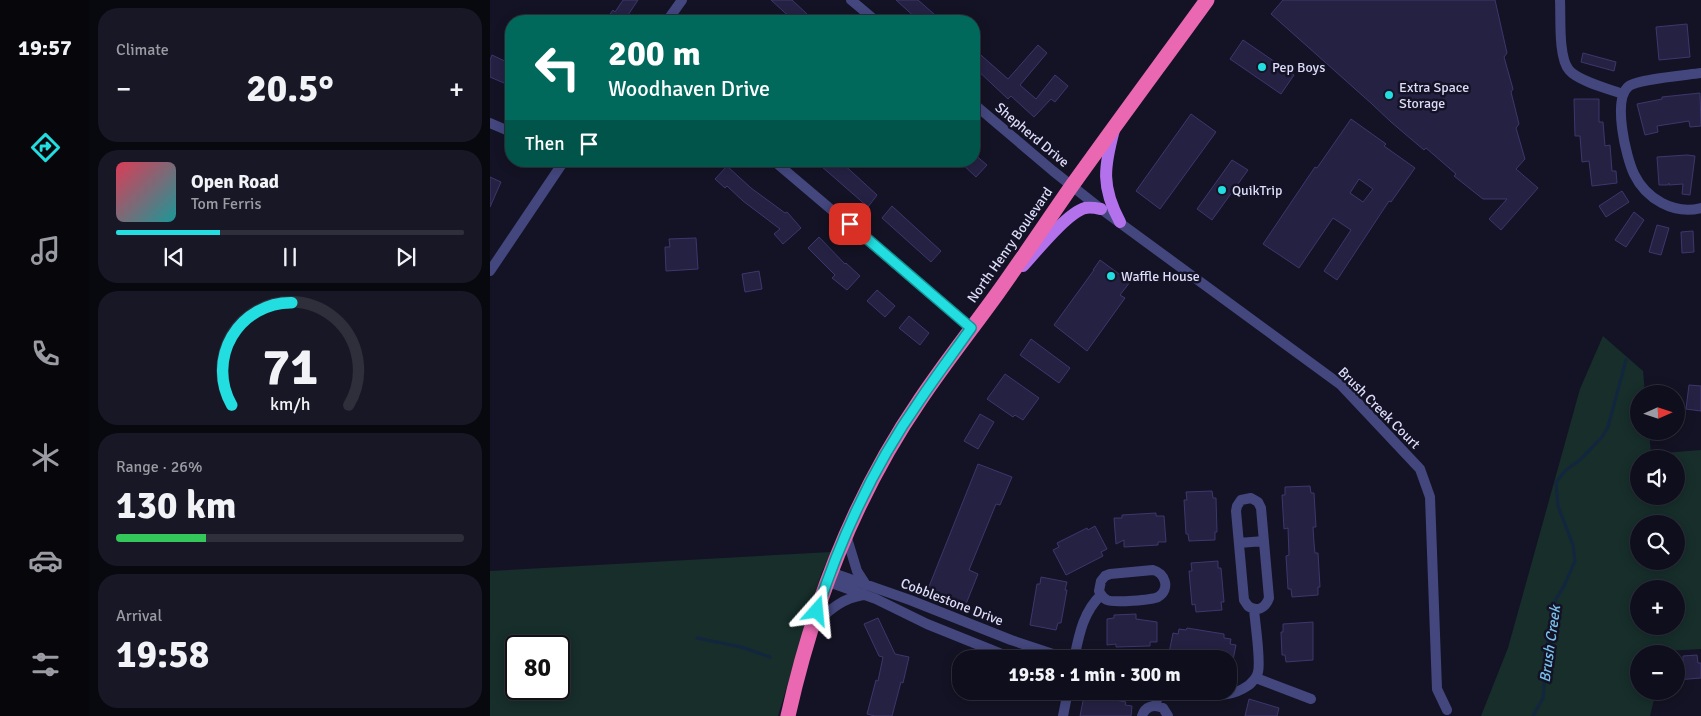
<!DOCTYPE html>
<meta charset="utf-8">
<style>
:root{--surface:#0f0e1c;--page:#181725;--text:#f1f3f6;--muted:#9b9ca3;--line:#2f2e3b;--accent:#22dee0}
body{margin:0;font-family:Signika,sans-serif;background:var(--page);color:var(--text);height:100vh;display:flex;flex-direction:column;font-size:19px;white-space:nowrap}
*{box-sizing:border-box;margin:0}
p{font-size:16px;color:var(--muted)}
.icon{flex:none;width:28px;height:28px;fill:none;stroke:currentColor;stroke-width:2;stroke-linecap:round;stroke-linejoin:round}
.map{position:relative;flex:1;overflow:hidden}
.sheet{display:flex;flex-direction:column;gap:8px;padding:8px;background:#08080f;width:400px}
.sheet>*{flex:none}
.hud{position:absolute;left:15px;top:15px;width:475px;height:152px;border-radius:20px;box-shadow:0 2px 12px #0003,0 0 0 1px var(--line);background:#00695c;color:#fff;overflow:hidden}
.needle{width:32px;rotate:87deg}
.buttons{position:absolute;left:1140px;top:385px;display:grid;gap:10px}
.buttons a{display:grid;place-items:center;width:55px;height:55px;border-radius:50%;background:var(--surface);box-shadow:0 2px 12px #0003,0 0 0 1px var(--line);font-size:25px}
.speed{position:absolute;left:15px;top:635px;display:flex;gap:10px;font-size:25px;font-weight:700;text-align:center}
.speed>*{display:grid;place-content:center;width:65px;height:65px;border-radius:50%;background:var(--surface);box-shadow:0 2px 12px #0003,0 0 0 1px var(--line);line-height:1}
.speed .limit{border:2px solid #111;border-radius:8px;background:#fff;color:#111}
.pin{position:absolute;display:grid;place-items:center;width:42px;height:42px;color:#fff;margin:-21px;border-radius:10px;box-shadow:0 2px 8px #0006}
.me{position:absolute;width:55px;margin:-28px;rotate:18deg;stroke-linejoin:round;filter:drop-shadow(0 0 4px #0008)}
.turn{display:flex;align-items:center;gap:18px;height:105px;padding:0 20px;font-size:22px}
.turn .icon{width:65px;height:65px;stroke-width:2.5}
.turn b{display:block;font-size:35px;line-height:42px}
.then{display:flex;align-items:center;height:48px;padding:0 20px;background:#0003;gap:10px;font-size:19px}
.big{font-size:38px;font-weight:700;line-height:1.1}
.sheet .card{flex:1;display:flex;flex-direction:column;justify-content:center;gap:8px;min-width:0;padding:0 18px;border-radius:20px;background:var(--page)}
.sheet .dial{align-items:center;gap:0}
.dial svg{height:130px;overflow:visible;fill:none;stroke:var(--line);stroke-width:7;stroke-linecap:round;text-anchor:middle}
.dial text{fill:var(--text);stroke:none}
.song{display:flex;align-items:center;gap:15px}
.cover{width:60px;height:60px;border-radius:8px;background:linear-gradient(135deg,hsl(350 70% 55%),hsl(180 70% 35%))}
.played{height:5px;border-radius:2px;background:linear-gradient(90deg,var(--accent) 30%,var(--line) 30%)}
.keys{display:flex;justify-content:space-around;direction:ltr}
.heat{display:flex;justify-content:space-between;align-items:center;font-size:28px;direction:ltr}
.charge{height:8px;border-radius:4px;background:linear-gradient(90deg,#34c759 26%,var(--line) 0)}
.trip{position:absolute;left:462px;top:650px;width:285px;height:50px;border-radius:20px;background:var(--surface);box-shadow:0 2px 12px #0003,0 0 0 1px var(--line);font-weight:700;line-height:50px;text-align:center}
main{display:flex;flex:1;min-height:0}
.menu{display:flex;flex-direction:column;width:90px;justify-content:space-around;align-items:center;background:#06060b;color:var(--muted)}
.menu .icon{width:35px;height:35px}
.menu .current{color:var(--accent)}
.menu b{font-size:22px;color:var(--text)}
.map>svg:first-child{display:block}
</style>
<main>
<nav class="menu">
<b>19:57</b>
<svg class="icon current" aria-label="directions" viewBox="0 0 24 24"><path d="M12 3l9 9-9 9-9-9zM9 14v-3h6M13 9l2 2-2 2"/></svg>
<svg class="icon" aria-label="music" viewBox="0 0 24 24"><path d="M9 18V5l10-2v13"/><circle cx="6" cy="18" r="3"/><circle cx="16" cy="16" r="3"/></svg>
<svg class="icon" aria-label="phone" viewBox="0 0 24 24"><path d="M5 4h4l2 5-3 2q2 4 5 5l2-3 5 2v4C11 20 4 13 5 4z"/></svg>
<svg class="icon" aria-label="climate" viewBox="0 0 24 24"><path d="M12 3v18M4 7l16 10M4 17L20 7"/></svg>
<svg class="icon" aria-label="car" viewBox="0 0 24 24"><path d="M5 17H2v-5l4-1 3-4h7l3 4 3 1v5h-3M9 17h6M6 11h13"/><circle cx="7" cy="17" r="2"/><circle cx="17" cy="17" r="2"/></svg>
<svg class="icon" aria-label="filters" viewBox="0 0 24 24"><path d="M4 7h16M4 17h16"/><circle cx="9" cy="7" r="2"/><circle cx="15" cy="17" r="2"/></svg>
</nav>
<section class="sheet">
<div class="card"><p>Climate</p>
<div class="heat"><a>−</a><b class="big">20.5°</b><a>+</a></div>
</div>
<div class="card">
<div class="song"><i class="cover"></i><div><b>Open Road</b><p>Tom Ferris</p></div></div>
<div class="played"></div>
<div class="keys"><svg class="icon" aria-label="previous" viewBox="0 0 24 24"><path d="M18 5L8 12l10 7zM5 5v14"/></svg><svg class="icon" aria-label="pause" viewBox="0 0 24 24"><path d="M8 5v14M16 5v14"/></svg><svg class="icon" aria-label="next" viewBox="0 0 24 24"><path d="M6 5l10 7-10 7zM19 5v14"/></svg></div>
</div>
<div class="card dial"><svg viewBox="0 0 100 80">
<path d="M14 69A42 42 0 1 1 86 69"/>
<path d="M14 69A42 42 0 0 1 51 6" stroke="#22dee0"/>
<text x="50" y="56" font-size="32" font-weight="700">71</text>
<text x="50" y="72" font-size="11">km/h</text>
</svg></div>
<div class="card"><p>Range · 26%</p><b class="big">130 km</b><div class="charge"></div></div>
<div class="card"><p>Arrival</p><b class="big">19:58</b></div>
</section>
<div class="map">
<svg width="1211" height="716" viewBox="0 0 1211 716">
<rect width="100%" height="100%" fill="#141325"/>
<path fill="#172e2b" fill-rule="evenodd" d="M1113 336 1153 371 1155 394H1149V431H1159L1161 454 1211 450V649L1176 651 1175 654H1149V691H1166L1160 716H991L1018 648 1090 389ZM1149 459H1186V496H1149ZM1149 524H1186V561H1149ZM1149 589H1186V626H1149Z
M341 552 331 574 288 716H0V571ZM26 646H69V689H26Z"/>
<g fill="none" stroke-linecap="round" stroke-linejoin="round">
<path stroke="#12263f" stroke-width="3" d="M207 638 251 647 280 657
M1043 716 1053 698 1058 640 1066 599 1074 586 1085 561 1083 545 1068 506 1066 482 1076 470 1090 460 1112 437 1118 427 1136 360"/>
</g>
<path fill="#252143" stroke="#3c376c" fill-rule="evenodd" d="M133 0H148L136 18 140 21H115L123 10 125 12Z
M281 0H302L317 14 311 21H304Z
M406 0H428L452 21H429Z
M793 0H1005L1017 53 1014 57 1023 89 1021 92 1029 124 1026 128 1035 159 1026 169 1048 188 1011 230 999 219 1017 199H993L964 176 966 174 936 148 934 150 901 122 882 104 781 14Z
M1197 24 1200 57 1169 60 1166 27Z
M753 40 804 75 791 94 740 59Z
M548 45 557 53 530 85 546 99 565 75 578 86 565 102 561 99 544 117 521 96 518 99 484 67V49L518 79Z
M1093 53 1126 62 1124 71 1091 62Z
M2 55 21 64V86L0 77V60Z
M1210 93 1211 126 1200 127 1199 121 1167 126 1168 132 1155 135 1147 104 1172 99V97Z
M1084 99H1109V122H1113L1115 146 1120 145 1122 171H1126L1127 183 1102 186 1099 161 1092 162 1090 136H1085Z
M701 114 726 132 670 209 646 191Z
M861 119 896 144 894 146 925 168 901 202 899 201 847 280 834 271 861 230 843 218 809 268 773 244 825 167 827 168ZM869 179 883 189 873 202 860 193Z
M484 154 497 165 486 177 469 161H484Z
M1197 155 1205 156 1200 195 1192 194 1193 184 1179 185V183L1178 185H1169L1167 157Z
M742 160 758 170 722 220 707 209Z
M335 161H350L387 195 378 207 331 166Z
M237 166 261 188 295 213 297 212 311 228 293 244 284 234 290 229 253 201 237 186 235 188 225 179Z
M0 177 11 182 0 207Z
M1132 191 1139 202 1116 217 1109 206Z
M402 206 451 251 441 262 392 218Z
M1144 212 1154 220 1136 247 1125 240Z
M1167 225 1179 228 1171 255 1159 252Z
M1203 231 1204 252 1192 253 1191 232Z
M329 237 355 264 356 263 370 276 357 290 342 278 345 275 318 248Z
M206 238 208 269 176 271 175 247H180L179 239Z
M610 260 640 282 630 295 635 298 597 351 564 325 604 270H603Z
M269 271 272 289 255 292 252 274Z
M387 290 405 306 395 317 377 301Z
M419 316 439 333 430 345 409 328Z
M541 339 580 368 569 383 530 355Z
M515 374 549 398 533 420 525 415 523 417 497 399Z
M1199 385 1211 386V411L1196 409Z
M490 414 504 422 488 449 474 441Z
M488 464 522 477 510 505 506 504 479 570 488 574 474 609 436 594Z
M820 486 821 493H824L826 527H823L824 543 825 553H828L830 587H828V595L802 597 801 589H798L796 556 799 555 798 528 794 529 792 495H795V487Z
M722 491 723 498H726L727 532H725V540L699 541 698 534H696L694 500H697L696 492Z
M666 513V516H674L676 542H668V545L634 547V540L626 544 624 518H632V515Z
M605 526 617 549 611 552 613 556 576 575 563 550 569 547 567 543 597 528 598 530Z
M728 561V568H731L734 602H731L732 610 706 612 705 604 702 605 699 571H702L701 563Z
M551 577 577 582 575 590H577L571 623H568L566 630 540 625 547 584H550Z
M646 614V619L667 622V642H660V646L626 647V644L617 645V619L624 618V615Z
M388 618 405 654 419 657 413 683 411 682 402 716H385L377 714 386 680 388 681 393 657 389 656 374 624Z
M823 622V660L796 662 795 655H792L791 632H793V624Z
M697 628 734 634V638L741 639 740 644 746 645 743 660 739 659H691L692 655 679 653 683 633 688 634 689 629 696 630Z
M1207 655 1208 663H1211V678L1186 680V662L1193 661V656Z
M594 696 602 698 603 696 636 702 635 705 642 706 641 716H590Z
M759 699 789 708 787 716H755Z"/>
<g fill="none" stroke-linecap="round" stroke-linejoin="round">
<path stroke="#44477e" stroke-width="10" d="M361 0 386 21
M1070 0C1071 17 1068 57 1079 70 1088 81 1119 89 1133 94
M177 21 192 0
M1211 73C1198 75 1148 79 1139 86 1122 99 1136 157 1144 174 1156 199 1184 215 1211 208
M484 104 563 171 611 209 851 385 930 469 940 497 947 689 957 710
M0 123 21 132
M284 161 481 328
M0 271 74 161
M761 498 768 502 771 508 779 598C775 609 767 612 758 606L754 600 746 511 747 506 751 500Z
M356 535 367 571 376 585
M749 543 774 541
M663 570C675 573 681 589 668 597 662 600 624 603 617 600 613 598 611 595 609 591L611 581 615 576 620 574Z
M340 572 420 600 521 640 572 657 574 659
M336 581 386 599 437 624 524 659
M324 624C341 609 351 599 373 595
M584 659C589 635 593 612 611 595
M766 678 821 699
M703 691C726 695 739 699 759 685 763 681 767 678 768 672 771 660 765 623 764 609
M666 706 668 691
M573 716 578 691
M652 716C655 706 664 704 673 708L678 716"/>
<path stroke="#b372eb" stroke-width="12" d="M624 130C614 167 611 187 630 222
M533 266C546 252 577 213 595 208 600 207 606 208 611 209"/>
<path stroke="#ea67b1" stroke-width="15" d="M298 716C323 604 365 495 430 400 454 364 481 330 507 294 532 259 556 223 581 187 626 124 672 62 717 0"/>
</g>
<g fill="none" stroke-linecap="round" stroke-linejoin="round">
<g stroke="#169092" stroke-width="12">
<path id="route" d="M327 611C351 537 385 464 430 400 446 376 464 352 481 328L360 224"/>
</g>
<use href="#route" stroke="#22dee0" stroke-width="9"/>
</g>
<g fill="#22dee0" stroke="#141325" stroke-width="2">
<circle cx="772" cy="67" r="5"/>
<circle cx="899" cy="95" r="5"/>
<circle cx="732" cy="190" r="5"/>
<circle cx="621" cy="276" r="5"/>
</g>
<g text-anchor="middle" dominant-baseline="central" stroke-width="5" stroke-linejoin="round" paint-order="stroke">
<g font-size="14" fill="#dcdcfa" stroke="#141325" text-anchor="start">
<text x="782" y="67">Pep Boys</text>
<text x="909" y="87">Extra Space<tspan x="909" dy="16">Storage</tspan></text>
<text x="742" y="190">QuikTrip</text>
<text x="631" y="276">Waffle House</text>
</g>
<g font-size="14" fill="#dcdcfa" stroke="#141325">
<text transform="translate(542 135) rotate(40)">Shepherd Drive</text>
<text transform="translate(520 245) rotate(-55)">North Henry Boulevard</text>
<text transform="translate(889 408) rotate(45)">Brush Creek Court</text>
<text transform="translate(462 602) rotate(21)">Cobblestone Drive</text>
</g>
<g font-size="15" font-style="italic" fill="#78c1ec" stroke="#141325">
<text transform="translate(1060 644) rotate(-82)">Brush Creek</text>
</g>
</g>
</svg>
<div class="buttons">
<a><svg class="needle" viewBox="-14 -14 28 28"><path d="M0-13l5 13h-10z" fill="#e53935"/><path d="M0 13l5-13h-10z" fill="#9b9ca3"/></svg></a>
<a><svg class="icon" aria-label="sound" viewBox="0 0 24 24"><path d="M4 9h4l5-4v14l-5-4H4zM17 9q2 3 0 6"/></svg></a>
<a><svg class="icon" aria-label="search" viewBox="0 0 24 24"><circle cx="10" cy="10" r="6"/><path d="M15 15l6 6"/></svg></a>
<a>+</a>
<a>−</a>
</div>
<div class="speed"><div class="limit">80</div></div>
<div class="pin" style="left:360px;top:224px;background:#d93025"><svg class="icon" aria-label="arrive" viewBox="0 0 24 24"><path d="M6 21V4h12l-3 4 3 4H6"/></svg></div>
<svg class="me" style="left:327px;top:611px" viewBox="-20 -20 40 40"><path d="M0-17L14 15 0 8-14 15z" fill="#22dee0" stroke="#fff" stroke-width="4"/></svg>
<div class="trip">19:58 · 1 min · 300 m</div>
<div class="hud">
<div class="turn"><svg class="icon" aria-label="left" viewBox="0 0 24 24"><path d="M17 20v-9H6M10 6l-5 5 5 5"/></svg><div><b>200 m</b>Woodhaven Drive</div></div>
<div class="then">Then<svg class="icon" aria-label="arrive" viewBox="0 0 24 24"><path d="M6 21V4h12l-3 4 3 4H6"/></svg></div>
</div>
</div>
</main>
